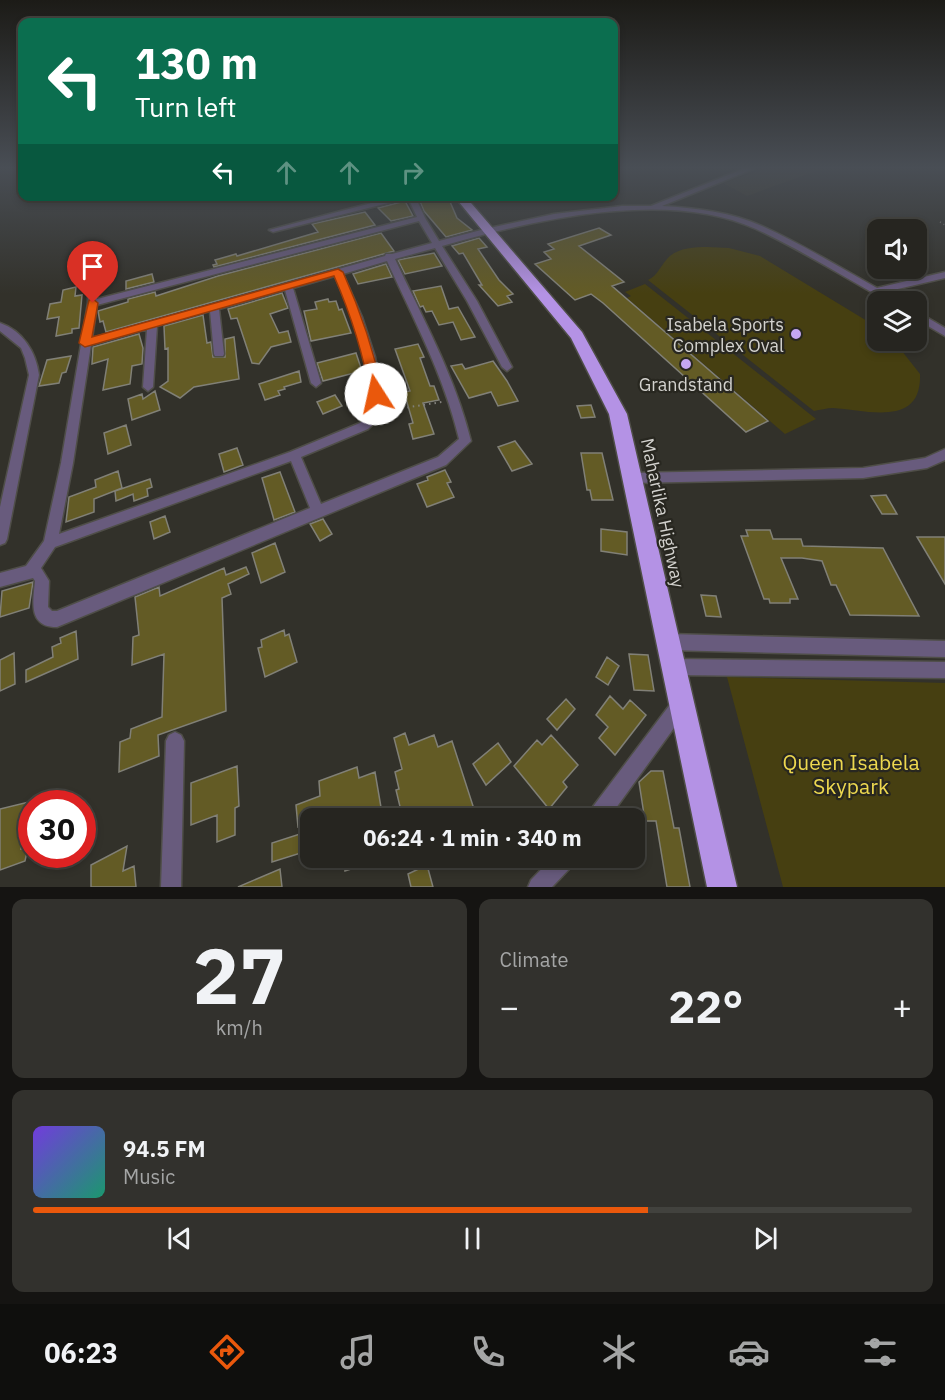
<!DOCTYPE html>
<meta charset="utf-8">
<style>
:root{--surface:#262520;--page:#32312d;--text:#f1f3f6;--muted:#a4a5a5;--line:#42423e;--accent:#ea580c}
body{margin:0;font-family:"IBM Plex Sans",sans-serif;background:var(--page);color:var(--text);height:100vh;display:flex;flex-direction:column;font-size:22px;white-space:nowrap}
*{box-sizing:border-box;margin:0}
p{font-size:20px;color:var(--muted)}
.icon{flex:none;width:33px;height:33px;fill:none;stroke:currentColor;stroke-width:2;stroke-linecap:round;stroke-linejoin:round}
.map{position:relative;height:887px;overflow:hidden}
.panel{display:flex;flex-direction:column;gap:12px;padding:12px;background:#151412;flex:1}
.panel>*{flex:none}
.banner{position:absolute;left:18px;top:18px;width:600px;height:183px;border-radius:12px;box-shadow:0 3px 9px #0003,0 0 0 2px var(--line);background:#0b6e4f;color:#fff;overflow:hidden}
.buttons{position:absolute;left:867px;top:219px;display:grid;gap:12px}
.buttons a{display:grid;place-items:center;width:60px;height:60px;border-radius:12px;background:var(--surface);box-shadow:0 3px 9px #0003,0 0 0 2px var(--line);font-size:30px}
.speed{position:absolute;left:18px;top:790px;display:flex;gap:12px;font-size:30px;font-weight:700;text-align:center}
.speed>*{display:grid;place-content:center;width:78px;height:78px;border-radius:50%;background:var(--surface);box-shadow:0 3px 9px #0003,0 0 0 2px var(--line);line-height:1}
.speed .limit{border:9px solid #d22;background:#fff;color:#111}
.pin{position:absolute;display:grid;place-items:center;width:51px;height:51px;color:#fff;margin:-62px -26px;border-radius:50% 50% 50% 0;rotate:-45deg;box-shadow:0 0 6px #0007}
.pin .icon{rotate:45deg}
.me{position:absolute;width:66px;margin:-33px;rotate:350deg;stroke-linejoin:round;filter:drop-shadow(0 0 4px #0008)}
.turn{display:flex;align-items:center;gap:21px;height:126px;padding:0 18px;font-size:27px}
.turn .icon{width:78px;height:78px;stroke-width:2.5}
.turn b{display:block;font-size:42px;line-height:51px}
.lanes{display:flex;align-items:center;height:57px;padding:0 18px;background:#0003;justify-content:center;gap:30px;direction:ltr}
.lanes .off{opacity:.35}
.big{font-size:45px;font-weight:700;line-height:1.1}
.panel .tile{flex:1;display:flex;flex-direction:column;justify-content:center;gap:9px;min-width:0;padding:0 21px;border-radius:12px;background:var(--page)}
.panel .dial{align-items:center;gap:0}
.dial b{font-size:78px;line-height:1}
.song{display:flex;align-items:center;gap:18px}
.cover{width:72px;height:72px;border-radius:9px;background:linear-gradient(135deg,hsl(260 70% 55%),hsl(160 70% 35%))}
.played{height:6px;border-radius:3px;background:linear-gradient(90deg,var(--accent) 70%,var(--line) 70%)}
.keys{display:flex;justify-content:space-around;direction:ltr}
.heat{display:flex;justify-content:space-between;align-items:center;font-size:33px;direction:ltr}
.panel .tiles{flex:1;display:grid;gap:12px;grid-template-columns:1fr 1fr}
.tile:last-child{grid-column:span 2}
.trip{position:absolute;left:300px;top:808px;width:345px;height:60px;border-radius:12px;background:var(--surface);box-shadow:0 3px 9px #0003,0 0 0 2px var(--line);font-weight:700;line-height:60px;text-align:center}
.dock{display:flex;height:96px;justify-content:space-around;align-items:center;background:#0f0f0d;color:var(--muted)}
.dock .icon{width:42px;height:42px}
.dock .on{color:var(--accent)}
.dock b{font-size:27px;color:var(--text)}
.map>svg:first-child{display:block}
</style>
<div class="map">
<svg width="945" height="887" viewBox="0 0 945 887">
<rect width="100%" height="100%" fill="#32312a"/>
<path fill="#3b392c" d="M763 169H822L747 196 723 183Z"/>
<path fill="#463f11" d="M707 247 729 248 760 256 877 327 878 340 900 341 898 346 920 374C922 428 867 410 833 408 827 408 820 410 814 411L648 280C658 275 659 268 667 259 676 248 694 247 707 247Z
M645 284 816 419 785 434 627 298 631 296 625 292Z
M727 677 945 683V887H783Z"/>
<path fill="#635b25" stroke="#818077" stroke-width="1.5" d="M418 196 448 197 457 218 472 230 446 237 424 211Z
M405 201 413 216 391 221 378 208Z
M365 212 375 225 214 267 213 265 217 264 215 260 236 254 237 256 318 232 312 224Z
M599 228 611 235 579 246 624 282 612 286 768 421 746 432 603 303 591 294 575 300 535 264 551 259 544 252 554 249 548 244Z
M381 233 394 251 106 332 103 321 100 322 98 311 128 302V299L155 292 156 296 218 276Z
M479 238 487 247 478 249 499 280 513 294 507 296 512 302 498 306 479 285H482L463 253 459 254 452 246Z
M434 253 442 266 405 274 398 260Z
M386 264 392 277 358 284 353 274Z
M152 274 154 282 126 289V281Z
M441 286 449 309 458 307 475 337 461 340 453 322 439 325 432 311 426 312 423 306 420 307 413 291Z
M76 287 75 296 82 295 79 328 72 329V333L56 336 59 317 47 319 50 304 61 302 63 290Z
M282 293 288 308 270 314 279 333 288 331 291 342 271 347 259 364 252 363 237 318 231 319 228 309Z
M328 299 329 302 336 301 339 310 342 309 351 333 311 341 304 311 317 309 315 302Z
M203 315 207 343 211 342 213 357H225V339L234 337 239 379 194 387 180 398 160 387 168 381V348L165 349 164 326Z
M139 334 143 348 142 364 132 366 130 384 103 390 108 359 92 364 93 347Z
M418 344 424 357 420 358 430 386H434L439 400 423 403 434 434 413 439 409 424 413 423 404 392 410 391 395 349Z
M356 353 362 371 323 381 317 363Z
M71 356 66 372 62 373 59 383 39 386 47 360Z
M493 361 507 381 518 401 498 406 491 392 469 398 451 366 462 364 465 369Z
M299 371 301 382 284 387 285 389 278 391 280 395 265 400 259 384Z
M155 391 160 410 132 420 128 399 142 394 143 399Z
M335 395 342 406 323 414 317 402Z
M591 405 595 417 581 418 577 406Z
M126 425 131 445 108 454 104 433Z
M515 441 532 464 512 471 498 447Z
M237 448 243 465 224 472 219 454Z
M581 453H602L613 500H592L590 490H587Z
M445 470 451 482 447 483 454 497 427 507 417 484 428 480 427 477Z
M118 471 122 488 94 499V512L66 522 69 497 96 487 95 480Z
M280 472 295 512 274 520 262 478Z
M150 479 152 487 147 489 148 496 134 501 133 494 116 501 115 491Z
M886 495 897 514H882L871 496Z
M165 516 170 532 154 539 150 522Z
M323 519 332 534 320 541 310 524Z
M601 529 627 532V555L601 551Z
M746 530H770L773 539H801L803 546 883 548 919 616 850 615 836 585H831L822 561 802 558H781L798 599H790V603H770L769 599H764L741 536H748Z
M917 537H945V584Z
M275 543 285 572 261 583 252 553Z
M246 567 249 574 228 584 231 594 222 598 226 711 158 735 159 756 119 772 120 742 130 738 131 729 162 717 164 654 132 665 133 637 139 635 135 597 159 587 160 596 224 568 226 575Z
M33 582 29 608 0 617 2 591Z
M701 595 716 596 721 617 706 616Z
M284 630 285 636 289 634 297 662 265 677 258 648 262 647 261 640Z
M76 631 78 659 26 682V670L53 657 52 647 61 643 60 638Z
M14 653 15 684 0 691V660Z
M629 654 648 655 654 691 634 690Z
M607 657 619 666 608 685 596 677Z
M610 696 623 709 630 700 646 715 615 755 599 738 608 727 596 715Z
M566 699 575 709 557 730 547 719Z
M405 733 409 745 434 735 438 747 452 741 474 809 454 819H403L396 790 399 789 395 772 402 769 394 738Z
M551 735 578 765 563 782 567 787 549 809 514 766 537 740 542 745Z
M498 743 511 762 486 785 473 764Z
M237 766 239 806 235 808V835L217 842V815L191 825V783Z
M357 767 359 778 375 772 383 819H310V823L298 827 296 805 320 796 319 781Z
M651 771H663L674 828H679L690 887H667L656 821H645L639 782Z
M33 801 21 849 28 847 25 861 0 870V809Z
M303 833 304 852 272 862V843Z
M127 846 123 871 134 866 136 887H91V865Z
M344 858H379V860L345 871Z
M427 865 433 887H411L408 874Z
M280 869 282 887H238Z"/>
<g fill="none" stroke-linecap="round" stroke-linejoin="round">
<g stroke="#4f4e48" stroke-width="3">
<path id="minor" d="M743 169H753L662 206C695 208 731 212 762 226 802 244 839 267 877 288L945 272V278L885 292 901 302H889C846 278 801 250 756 229 667 188 533 220 442 246L477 301 512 367 507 371 502 367 467 301 435 248 395 259C423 319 455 376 471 441L446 465 57 627C28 627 33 602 35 581L33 578 0 587V573L26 566 44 541 61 463 88 303V281H94L96 283 97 299 417 217 408 198 273 232 269 230 398 196H415L425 218 439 241 485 229 554 214 622 206H651ZM419 221 432 243 392 254H386L385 256 92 338 97 305ZM387 261C414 320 444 376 459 439L438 457 321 504 301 457 368 429 386 412 375 357 362 317 343 274ZM335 276 352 317 365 357 374 411 360 423 290 452 59 534 73 463 91 345 147 329 143 387 148 391 153 387 157 326 210 311 214 354 215 356H223L224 354 219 309 285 290 311 383 316 387 321 383 293 288ZM291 461 310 508 57 611H52L48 607 49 581 41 568 55 547Z
M916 311 945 328V336L916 319Z
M0 323C23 331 36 352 39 375L7 539 5 543 0 545V507L29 375 25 358 21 348 0 331Z
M945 449V460L927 468 863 478 632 483 628 482 626 478 628 474 632 473 863 468 925 458Z
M668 634 945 641V657L668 650 662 648 660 642 662 636Z
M674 659 945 662V678L674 675 668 673 666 667 668 661Z
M681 696 687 698 689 704 687 710 608 819H587L589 812 675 698Z
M175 732 181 735 184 741 181 887H161L166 741 169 735Z
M552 858H576L573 865 552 887H528L531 880Z"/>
</g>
<g stroke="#4f4e48" stroke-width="3">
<path id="highway" d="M454 196H465L582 332 627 414 737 887H707L609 414 571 338Z"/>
</g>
<path stroke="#82817c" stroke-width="1.5" stroke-dasharray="1 3" stroke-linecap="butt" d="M940 222 945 225"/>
<path stroke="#82817c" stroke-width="2" stroke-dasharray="1.5 4" stroke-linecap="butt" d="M391 410 442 402"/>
<use href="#minor" fill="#685b7d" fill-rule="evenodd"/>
<use href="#highway" fill="#b492e5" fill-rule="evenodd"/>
</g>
<linearGradient id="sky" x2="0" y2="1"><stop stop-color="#1c1b17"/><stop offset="0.57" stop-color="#494e55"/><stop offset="1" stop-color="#494e55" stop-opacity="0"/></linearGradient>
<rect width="945" height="294" fill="url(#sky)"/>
<path fill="#ea580c" stroke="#983908" stroke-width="1.5" d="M338 269 343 272C361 312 374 351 383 394L381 397H372L370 394C363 352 351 315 334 276L85 347 79 343 89 300 93 299 98 303 92 337Z"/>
<g fill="#c4a7f1" stroke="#282720" stroke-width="2">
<circle cx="796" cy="334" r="6"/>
<circle cx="686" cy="364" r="6"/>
</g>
<g text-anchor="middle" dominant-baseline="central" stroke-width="4.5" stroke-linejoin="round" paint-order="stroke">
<g font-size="18" fill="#d3d2ce" stroke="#282720" text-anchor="end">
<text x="784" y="324">Isabela Sports<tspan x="784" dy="21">Complex Oval</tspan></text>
<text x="686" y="384" text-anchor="middle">Grandstand</text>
</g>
<g font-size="18" fill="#d3d2ce" stroke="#282720">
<text transform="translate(663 513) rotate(78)">Maharlika Highway</text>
</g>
<g font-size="21" fill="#edd84f" stroke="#282720">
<text x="851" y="762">Queen Isabela<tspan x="851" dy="24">Skypark</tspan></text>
</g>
</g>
</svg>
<div class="buttons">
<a><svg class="icon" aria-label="sound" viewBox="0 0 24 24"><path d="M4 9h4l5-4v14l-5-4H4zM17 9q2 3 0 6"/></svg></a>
<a><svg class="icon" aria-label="layers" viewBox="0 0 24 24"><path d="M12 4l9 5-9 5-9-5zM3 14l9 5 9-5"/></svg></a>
</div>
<div class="speed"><div class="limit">30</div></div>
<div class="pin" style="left:93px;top:303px;background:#d93025"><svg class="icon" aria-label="arrive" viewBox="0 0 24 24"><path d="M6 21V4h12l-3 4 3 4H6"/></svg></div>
<svg class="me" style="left:376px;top:394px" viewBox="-20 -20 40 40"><circle r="19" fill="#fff"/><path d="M0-13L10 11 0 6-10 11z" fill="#ea580c"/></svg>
<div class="trip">06:24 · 1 min · 340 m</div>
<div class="banner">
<div class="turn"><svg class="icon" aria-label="left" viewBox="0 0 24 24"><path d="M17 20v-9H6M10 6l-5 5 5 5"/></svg><div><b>130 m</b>Turn left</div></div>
<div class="lanes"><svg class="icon" aria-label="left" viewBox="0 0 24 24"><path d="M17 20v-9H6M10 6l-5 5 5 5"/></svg><svg class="icon off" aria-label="ahead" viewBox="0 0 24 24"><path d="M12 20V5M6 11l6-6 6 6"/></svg><svg class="icon off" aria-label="ahead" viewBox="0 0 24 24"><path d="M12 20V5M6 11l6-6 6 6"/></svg><svg class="icon off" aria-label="right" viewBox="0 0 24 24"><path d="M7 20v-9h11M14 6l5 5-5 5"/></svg></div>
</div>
</div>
<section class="panel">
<div class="tiles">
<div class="tile dial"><b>27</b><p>km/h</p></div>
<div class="tile"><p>Climate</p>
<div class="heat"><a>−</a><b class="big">22°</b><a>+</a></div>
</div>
<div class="tile">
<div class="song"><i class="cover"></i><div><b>94.5 FM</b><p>Music</p></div></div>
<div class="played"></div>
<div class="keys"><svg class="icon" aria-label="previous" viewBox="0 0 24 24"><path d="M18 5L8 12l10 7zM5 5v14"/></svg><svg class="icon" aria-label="pause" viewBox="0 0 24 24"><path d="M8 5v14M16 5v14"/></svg><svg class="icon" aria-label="next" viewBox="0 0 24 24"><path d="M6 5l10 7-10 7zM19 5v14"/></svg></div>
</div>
</div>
</section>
<nav class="dock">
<b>06:23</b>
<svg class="icon on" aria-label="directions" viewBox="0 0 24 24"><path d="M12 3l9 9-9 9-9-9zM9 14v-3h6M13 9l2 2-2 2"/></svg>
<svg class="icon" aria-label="music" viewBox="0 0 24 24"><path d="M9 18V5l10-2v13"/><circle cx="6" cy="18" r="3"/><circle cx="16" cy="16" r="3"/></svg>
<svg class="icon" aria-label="phone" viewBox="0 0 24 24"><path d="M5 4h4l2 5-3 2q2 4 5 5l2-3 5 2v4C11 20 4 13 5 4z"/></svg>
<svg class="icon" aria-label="climate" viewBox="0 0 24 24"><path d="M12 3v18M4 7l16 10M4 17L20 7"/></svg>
<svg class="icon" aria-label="car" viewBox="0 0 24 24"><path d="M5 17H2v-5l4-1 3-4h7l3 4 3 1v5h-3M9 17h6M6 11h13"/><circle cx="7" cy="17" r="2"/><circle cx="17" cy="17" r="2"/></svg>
<svg class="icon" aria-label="filters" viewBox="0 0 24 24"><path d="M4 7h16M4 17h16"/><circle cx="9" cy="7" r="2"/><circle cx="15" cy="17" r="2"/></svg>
</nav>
